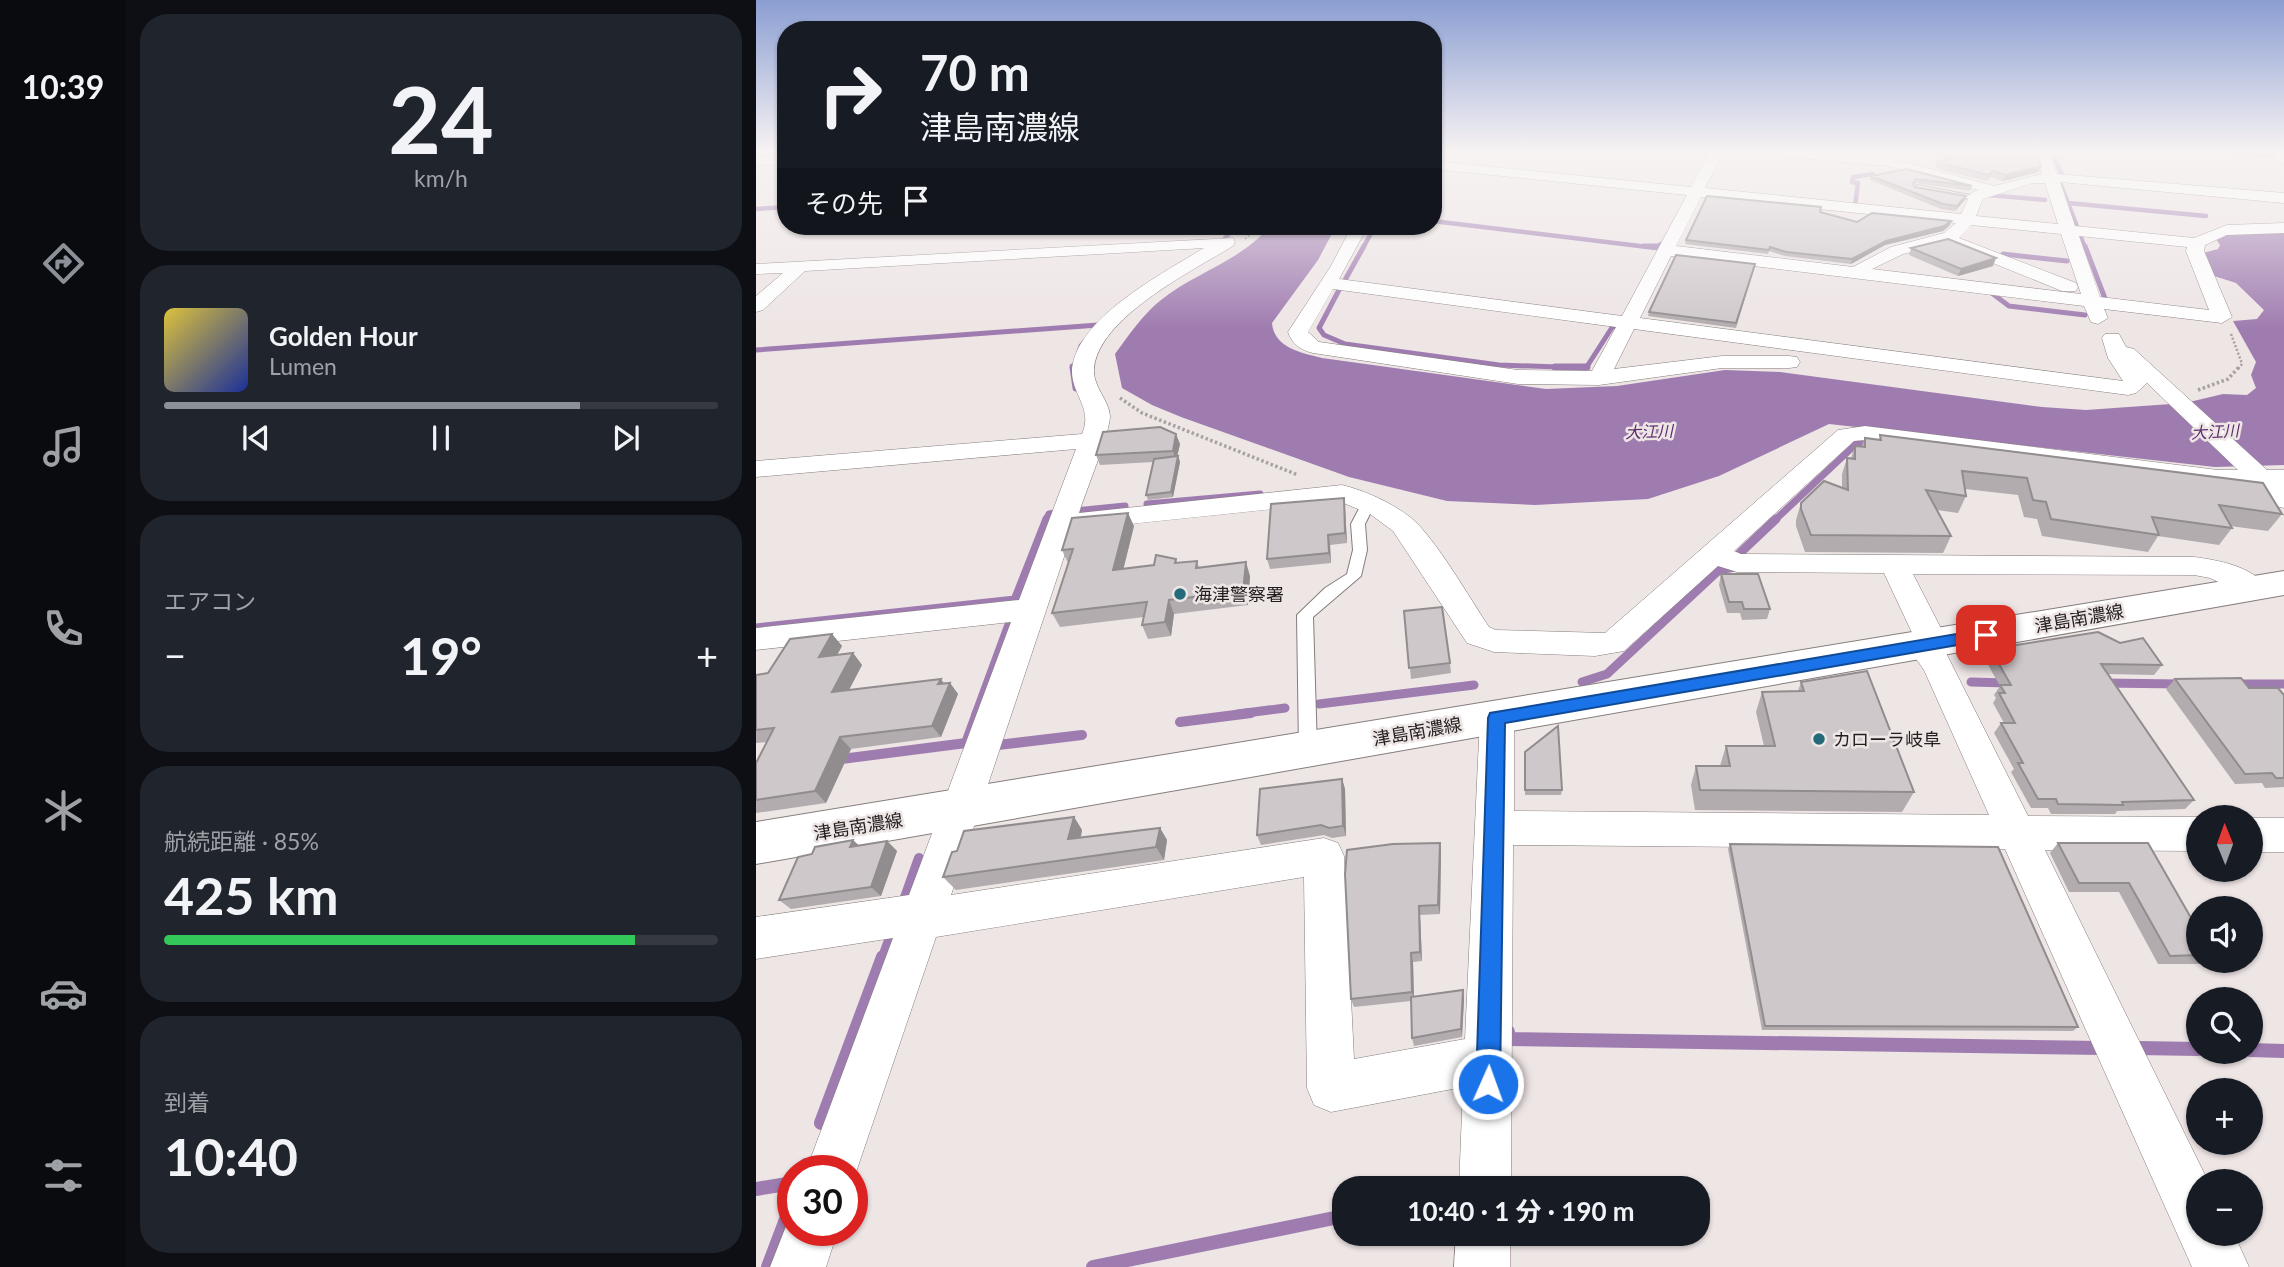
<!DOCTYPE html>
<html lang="ja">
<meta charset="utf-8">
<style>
:root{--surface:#171b24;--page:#20242c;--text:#f1f3f6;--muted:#9ea1a6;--line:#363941;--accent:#8c9099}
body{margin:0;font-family:Lato,"Noto Sans JP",sans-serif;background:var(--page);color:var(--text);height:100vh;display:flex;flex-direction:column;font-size:26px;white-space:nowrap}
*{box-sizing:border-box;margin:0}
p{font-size:23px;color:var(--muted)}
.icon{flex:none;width:38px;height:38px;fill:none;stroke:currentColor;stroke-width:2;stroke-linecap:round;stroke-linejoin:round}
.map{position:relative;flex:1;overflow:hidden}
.panel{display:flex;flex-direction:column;gap:14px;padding:14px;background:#0d0f14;width:630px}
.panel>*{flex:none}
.top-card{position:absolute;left:21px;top:21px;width:665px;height:214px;border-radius:28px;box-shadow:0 2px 5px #0004;background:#171b24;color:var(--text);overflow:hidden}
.needle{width:46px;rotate:359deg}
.tools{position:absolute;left:1430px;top:805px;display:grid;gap:14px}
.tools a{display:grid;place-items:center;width:77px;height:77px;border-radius:50%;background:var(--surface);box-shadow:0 2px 5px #0004;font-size:35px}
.speed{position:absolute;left:21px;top:1155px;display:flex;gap:14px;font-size:35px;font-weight:700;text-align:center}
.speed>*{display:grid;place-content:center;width:91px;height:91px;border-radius:50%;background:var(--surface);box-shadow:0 2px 5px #0004;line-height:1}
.speed .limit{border:10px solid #d22;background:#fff;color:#111}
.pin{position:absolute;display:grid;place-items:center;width:60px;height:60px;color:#fff;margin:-30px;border-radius:14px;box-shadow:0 4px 10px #0006}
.me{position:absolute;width:77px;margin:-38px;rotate:2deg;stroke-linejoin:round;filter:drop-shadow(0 0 5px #0008)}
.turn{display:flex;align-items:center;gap:24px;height:147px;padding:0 28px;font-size:32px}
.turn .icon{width:91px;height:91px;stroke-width:2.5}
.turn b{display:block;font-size:49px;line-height:60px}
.then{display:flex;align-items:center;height:66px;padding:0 28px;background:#0003;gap:14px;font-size:26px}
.big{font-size:52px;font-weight:700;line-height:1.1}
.panel .tile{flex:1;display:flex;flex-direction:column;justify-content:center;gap:10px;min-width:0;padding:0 24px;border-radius:28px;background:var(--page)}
.panel .dial{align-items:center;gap:0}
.dial b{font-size:91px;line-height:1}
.song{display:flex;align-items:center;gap:21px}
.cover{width:84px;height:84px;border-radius:10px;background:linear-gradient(135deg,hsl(50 70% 55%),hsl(230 70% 35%))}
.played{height:7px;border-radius:4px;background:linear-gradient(90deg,var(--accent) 75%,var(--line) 75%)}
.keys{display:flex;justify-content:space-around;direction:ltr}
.heat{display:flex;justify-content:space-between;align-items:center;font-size:38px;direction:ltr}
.charge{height:10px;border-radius:5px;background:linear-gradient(90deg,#34c759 85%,var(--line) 0)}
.trip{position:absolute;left:576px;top:1176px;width:378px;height:70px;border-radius:28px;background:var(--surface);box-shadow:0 2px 5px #0004;font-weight:700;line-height:70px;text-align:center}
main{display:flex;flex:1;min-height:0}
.tab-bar{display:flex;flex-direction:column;width:126px;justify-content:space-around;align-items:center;background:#090b0e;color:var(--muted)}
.tab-bar .icon{width:49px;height:49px}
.tab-bar .selected{color:var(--accent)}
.tab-bar b{font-size:32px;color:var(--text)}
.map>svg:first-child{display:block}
</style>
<main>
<nav class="tab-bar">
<b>10:39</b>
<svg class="icon selected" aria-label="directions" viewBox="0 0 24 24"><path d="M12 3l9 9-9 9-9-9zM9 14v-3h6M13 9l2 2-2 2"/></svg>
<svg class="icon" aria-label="music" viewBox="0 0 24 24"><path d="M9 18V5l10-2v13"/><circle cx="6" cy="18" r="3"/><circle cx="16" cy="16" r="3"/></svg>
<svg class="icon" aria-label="phone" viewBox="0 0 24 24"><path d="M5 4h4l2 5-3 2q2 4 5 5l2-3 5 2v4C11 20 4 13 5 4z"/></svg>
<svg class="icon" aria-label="climate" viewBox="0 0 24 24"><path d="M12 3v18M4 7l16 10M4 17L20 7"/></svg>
<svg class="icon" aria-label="car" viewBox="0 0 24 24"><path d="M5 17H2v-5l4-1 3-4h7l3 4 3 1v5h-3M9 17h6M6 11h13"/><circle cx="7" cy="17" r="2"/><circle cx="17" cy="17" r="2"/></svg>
<svg class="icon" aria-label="filters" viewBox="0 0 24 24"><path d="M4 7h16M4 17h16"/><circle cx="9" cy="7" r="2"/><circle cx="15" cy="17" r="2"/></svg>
</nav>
<section class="panel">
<div class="tile dial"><b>24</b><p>km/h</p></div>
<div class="tile">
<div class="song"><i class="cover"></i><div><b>Golden Hour</b><p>Lumen</p></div></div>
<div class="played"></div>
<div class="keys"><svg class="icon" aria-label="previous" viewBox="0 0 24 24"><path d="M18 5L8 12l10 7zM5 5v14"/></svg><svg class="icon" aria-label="pause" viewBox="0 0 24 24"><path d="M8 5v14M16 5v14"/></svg><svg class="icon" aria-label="next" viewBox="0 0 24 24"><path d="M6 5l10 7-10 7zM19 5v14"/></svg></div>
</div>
<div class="tile"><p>エアコン</p>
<div class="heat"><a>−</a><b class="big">19°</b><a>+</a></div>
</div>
<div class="tile"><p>航続距離 · 85%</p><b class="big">425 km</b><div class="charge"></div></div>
<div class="tile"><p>到着</p><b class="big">10:40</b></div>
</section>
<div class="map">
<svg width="1528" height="1267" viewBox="0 0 1528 1267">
<rect width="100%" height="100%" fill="#eee5e5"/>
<path fill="#9f7cb0" d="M514 226H580L562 260 516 323C518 348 546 353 566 358L790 389 861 386 969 370 1024 372 1286 407 1330 410 1429 403 1467 394 1491 395 1500 388 1495 375 1500 362 1477 321 1501 319 1508 310 1480 283 1458 276 1447 253 1462 249 1464 245 1460 239 1467 235 1528 233V465L1459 467 1073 424 963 476 892 499 779 505 691 501 593 477 425 417 396 405 366 388 359 354C373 335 387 314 405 300 440 272 485 261 514 226Z"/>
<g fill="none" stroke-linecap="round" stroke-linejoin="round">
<path stroke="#9f7cb0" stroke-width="4.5" d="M1296 152 1306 175
M1473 152 1518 156
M1305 185 1322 229
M1233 195 1289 200
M1312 203 1450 216
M1092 205 1099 206 1102 183 1096 182 1097 177 1117 174
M0 209 30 207
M677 221 900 248 905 244
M1323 232 1329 248
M469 238 481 226
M607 248 619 226"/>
<path stroke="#9f7cb0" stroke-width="5" d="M887 246H902
M1329 246 1350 301
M1247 254 1311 261
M589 280 608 246
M584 288 563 328 568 335 589 344 743 365 830 368 857 326 861 327
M1233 291 1253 306 1329 315
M0 350 342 325 325 346 317 369"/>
<path stroke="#9f7cb0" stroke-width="7" d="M317 367 320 388
M799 367H831
M391 504 504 494
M319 511 369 506
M290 521 293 514 299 513
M1018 521 1100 444H1117"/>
<path stroke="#9f7cb0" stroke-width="9" d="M984 557V553L1020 519
M0 628 259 600 291 519
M826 682 851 674 963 570 978 567
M1215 682 1252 683
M1346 683 1427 684
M1479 684H1528
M563 704 718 685
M220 714 255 619
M482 714 529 708"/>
<path stroke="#9f7cb0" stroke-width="10" d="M424 722 495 713
M242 745 326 735
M78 760 210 743 221 713
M147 903 163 858
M126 959 138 927"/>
<path stroke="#9f7cb0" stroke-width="14" d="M752 1032V1039L1345 1048
M1382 1048 1442 1049
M1494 1050 1528 1051
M65 1123 127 957
M48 1171 50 1165
M0 1189 37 1183
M12 1267 37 1201
M337 1267 588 1216"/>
<g stroke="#857d7c" stroke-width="2">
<path id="lane" d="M1161 185 1219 196 1223 198 1219 200 1158 189Z
M612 500 619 504 609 524 611 550 605 576 557 617 561 750 558 755 552 757 546 755 543 750 541 615 569 588 591 574 597 550 595 524 607 501Z"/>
</g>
<g stroke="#857d7c" stroke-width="1">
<path id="street" d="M954 152H968L949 188 1205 214 1215 193 1222 190 1132 166 1022 156 1015 152H1068L1133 158 1238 186 1286 174 1279 152H1293L1301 174 1528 193V203L1304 182 1319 226 1438 238 1471 225 1528 223V233L1471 235 1449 245 1448 251 1476 317 1466 323 1348 309 1352 318 1342 324 1335 322 1328 306 915 256 884 318 1367 381 1352 358 1346 338 1349 334H1363L1370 347 1378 349 1511 470H1528V508L1519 506 1498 486H1462L1109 440 1098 441 978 551 985 554 1438 557C1461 560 1497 566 1511 588L1507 595 1496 598 1454 578 1438 575 1157 574 1193 644 1189 651 1272 816 1443 817 1442 851 1289 850 1452 1181H1442V1234H1478L1493 1267H1436L1249 849 757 845 755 1188H703L707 1087 575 1112 558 1105 551 1088 548 877 180 937 96 1184V1171H50L137 938 0 959V917L153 895 255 622 0 650V628L263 600 320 449 0 477V461L326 434C337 409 317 396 316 373 316 320 409 272 448 248L49 271 7 310 0 312V296L27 273 0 274V264L477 238 479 242 477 246C438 270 339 319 338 371 338 388 353 400 354 416 354 433 329 493 323 513L586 485C610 491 634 502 654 517 679 537 714 599 733 627L740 630 849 633 1082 430 1109 426 1462 470H1482L1391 383 1380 393 1372 395 878 329 858 369 966 356H1033L1041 357 1044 362 1041 367 1033 368H966L843 385 762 384 557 353C545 350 536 344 532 332L575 266 596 226H612L583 279 866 316 931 195 677 169V161L935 187ZM1277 183H1289L1302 224 1220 216 1227 199ZM945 197 1200 223 1188 233 1135 247 1097 267 920 246ZM1215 225 1305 234 1325 294 1116 269 1147 254 1190 244 1306 291H1320L1322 287 1320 283 1203 238ZM1323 236 1431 247 1430 251 1453 310 1344 297ZM577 289 860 327 836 371 762 370 563 342 552 332ZM585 502 614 514 637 531 711 643 738 652 839 656 868 651 962 566 981 572 1128 573 1158 637 1151 646 1168 670 1233 815 758 811V718L753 708 741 705 729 708 724 718 709 1039 598 1059 588 856 582 843 568 838 195 895 317 530Z
M1514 152H1528V163L1523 162Z
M30 156V164L0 165V157Z
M1494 818H1528V852H1494Z
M36 1211 37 1230H82L70 1267H14Z
M700 1234H754V1267H698Z"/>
</g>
<g stroke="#857d7c" stroke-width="2">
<path id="primary" d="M1528 571V595L0 864V822Z"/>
</g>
<path stroke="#a8a1a1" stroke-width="2" stroke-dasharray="2 2" stroke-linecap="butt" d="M489 239 504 226"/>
<path stroke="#a8a1a1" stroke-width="2.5" stroke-dasharray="2 2" stroke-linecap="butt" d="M1475 334 1486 364 1482 369"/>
<path stroke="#a8a1a1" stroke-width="3.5" stroke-dasharray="2.5 2.5" stroke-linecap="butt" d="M1442 390 1472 379 1483 367
M364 398 386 413 542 475"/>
<use href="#lane" fill="#fff" fill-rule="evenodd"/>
<use href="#street" fill="#fff" fill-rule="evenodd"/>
<use href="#primary" fill="#fff" fill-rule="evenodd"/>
</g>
<path fill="#b2acaf" d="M1187 152H1280L1283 172 1247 181 1235 177 1231 181 1179 168 1181 162 1187 160Z
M1151 169 1216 186 1214 191 1159 183 1158 185 1159 187 1210 196 1208 201 1199 211 1185 209 1114 180 1115 176Z
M1064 212 1101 222 1194 225 1187 231 1129 245 1095 264 1029 256 1013 251 1012 254 929 244 930 240Z
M1155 248 1237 266 1202 276 1153 255Z
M998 269 980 328 892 316 893 312Z
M1124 435 1526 514 1512 531 1474 526 1476 528 1463 545 1402 536 1392 552 1286 536 1281 519 1268 517 1262 495 1209 489 1210 496 1202 513 1181 510 1195 536 1187 553 1049 552 1040 526V520L1045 503 1086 488V474L1091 458H1095L1099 446 1105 447 1109 438 1123 440Z
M424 444 421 457 422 456 424 462 417 497 392 500 390 495 397 462 344 465 340 455Z
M588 498 589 508 591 543 574 545 575 563 514 569 511 559Z
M378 526 367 569 398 565 420 559 421 563 441 561 443 567 494 576 492 605 418 614 415 636 392 639 386 625 388 617 304 627 296 613 312 563 306 550Z
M965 574 1014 609 1011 619 986 620 984 613H971L963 585Z
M648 611 694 663 695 673 655 679Z
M76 634 86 646 81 655 97 653 106 665 93 690 194 683 202 694 185 737 95 749 70 803 0 813V763L11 742 0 743V675L12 673Z
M1233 647 1406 665 1398 675 1351 674 1438 800 1429 809 1361 811 1359 814H1295L1292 808H1275L1255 772 1258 769 1238 733 1245 723H1248L1237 703 1240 698 1238 695 1244 686 1227 656Z
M1419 679 1493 688 1528 695V787L1509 788 1506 783 1479 784 1410 689Z
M1045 682 1158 792 1146 812 939 810 935 785 940 766H964L970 746H1008L1000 712 1006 692 1042 691Z
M769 752 806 790 805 795H769Z
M586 779 589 789 590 836 576 838 568 835 505 845 501 835Z
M318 817 326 830 325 838 404 828 411 840 408 860 200 890 187 877 201 851Z
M131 841 141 851 125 896 35 909 23 900 103 846Z
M684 843 685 852 684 914 664 915 666 961 657 962 658 997 707 990 708 999 706 1037 658 1046 656 1038 655 1001 598 1007 595 999Z
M1302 843H1392L1442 930V961H1450L1445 964H1402L1363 892H1313L1294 853Z
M974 844 1322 1027 1317 1031 1006 1030 972 849Z"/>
<path fill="#918c8e" d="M1285 166 1283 172 1247 181 1249 175Z
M1210 196 1208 201 1199 211 1201 206Z
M1195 221 1194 225 1187 231 1129 245 1095 264 1096 259 1130 241Z
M1240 258 1237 266 1202 276 1205 269Z
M420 434 424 444 420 461 417 451Z
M422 456 424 462 417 497 415 492Z
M588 498 589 508 591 543 589 533Z
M372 513 378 526 364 583 357 570Z
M572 535 574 545 575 563 573 553Z
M490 562 494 576 492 605 487 591Z
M413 600 418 614 415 636 409 622Z
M76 634 86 646 73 669 63 657Z
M97 653 106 665 86 703 76 692Z
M185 679 191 688 194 683 202 694 185 737 176 726 182 684Z
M84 737 95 749 70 803 59 791Z
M586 779 589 789 590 836 587 826Z
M318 817 326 830 321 852 312 839Z
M404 828 411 840 408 860 400 847Z
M97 840 108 850 94 847Z
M131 841 141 851 125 896 115 887Z
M684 843 685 852 684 914 682 905Z
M663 906 664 915 666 961 664 952Z
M655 953 657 962 658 1000 656 992Z
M707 990 708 999 706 1037 705 1029Z"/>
<path fill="#cfc8cb" stroke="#918c8e" stroke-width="2" d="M1189 152H1280L1285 166 1249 175 1237 171 1233 175 1181 162 1196 159 1190 158Z
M1151 169 1216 186 1160 179 1157 184 1159 187 1210 196 1201 206 1187 204 1115 176Z
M951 196 1065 207 1064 212 1101 222 1116 213 1195 221 1188 226 1130 241 1096 259 1030 252 1014 247 1013 250 930 240Z
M1192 239 1240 258 1205 269 1155 248Z
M920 255 999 264 980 323 893 312Z
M404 427 420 434 417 451 340 455 347 432Z
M1124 435 1507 483 1526 514 1463 505 1476 528 1396 517 1403 535 1295 519 1290 502 1277 500 1271 478 1206 471 1210 496 1170 490 1195 536 1055 535 1045 509V503L1068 481 1092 490 1091 458 1099 459V446L1109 447V438L1125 440Z
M422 456 415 492 390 495 398 459Z
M588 498 589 533 572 535 573 553 511 559 515 504Z
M372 513 357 570 398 565 400 555 420 559 419 563 441 561 440 568 490 562 487 591 413 600 409 622 386 625 391 602 296 613 317 549 306 550 316 518Z
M965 574H1002L1014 609H988L986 602H973Z
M686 607 694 663 653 668 648 611Z
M1342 632 1364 643 1387 638 1406 665 1345 664 1438 800 1366 802 1367 805 1302 804 1300 799H1282L1262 763H1267L1245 723H1259L1243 693H1249L1244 685H1255L1233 647 1254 646Z
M76 634 63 657 97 653 76 692 185 679 182 684 194 683 176 726 84 737 59 791 0 800V763L18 728 0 730V675L12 673 34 639Z
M1111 671 1158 792 944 790 940 766H974L970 746H1019L1006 692 1048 691 1045 682Z
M1485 678 1493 688H1522L1528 695V778H1520L1516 773 1489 774 1419 679Z
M802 726 806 790H769V752Z
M586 779 587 826 573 828 565 825 501 835 504 789Z
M318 817 312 839 404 828 400 847 187 877 196 852 201 851 208 831Z
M97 840 94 847 131 841 115 887 23 900 42 857 56 854 59 847Z
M684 843 682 905 663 906 664 952 655 953 656 992 595 999 589 874 591 850 637 844Z
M1302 843H1392L1442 930V955L1414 956 1373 883H1323Z
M974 844 1242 847 1322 1027 1009 1026Z
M707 990 705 1029 656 1038 655 997Z"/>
<linearGradient id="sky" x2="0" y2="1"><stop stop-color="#8b9ed2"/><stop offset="0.46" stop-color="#f7f3f3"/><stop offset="1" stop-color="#f7f3f3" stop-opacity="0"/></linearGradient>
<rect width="1528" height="329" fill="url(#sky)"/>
<path fill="#1a73e8" stroke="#114b97" stroke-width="2" d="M1230 629 1236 631 1238 635 1236 639 749 723 744 1084 741 1093 732 1097 723 1093 720 1084 732 718 734 713Z"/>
<g fill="#246a79" stroke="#eee5e5" stroke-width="2.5">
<circle cx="424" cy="594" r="7"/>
<circle cx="1063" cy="739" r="7"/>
</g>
<g text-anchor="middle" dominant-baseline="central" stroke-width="5" stroke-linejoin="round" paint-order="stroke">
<g font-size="16" font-style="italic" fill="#5b2d6e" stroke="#eee5e5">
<text transform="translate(893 431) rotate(-2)">大江川</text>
<text transform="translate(1459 431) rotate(-3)">大江川</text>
</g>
<g font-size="18" fill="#221e1e" stroke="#eee5e5" text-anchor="start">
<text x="438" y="594">海津警察署</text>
<text x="1077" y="739">カローラ岐阜</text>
</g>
<g font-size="18" fill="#221e1e" stroke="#eee5e5">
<text transform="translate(1323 618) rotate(-10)">津島南濃線</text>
<text transform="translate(661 731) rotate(-10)">津島南濃線</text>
<text transform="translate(102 826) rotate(-9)">津島南濃線</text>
</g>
</g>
</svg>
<div class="tools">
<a><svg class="needle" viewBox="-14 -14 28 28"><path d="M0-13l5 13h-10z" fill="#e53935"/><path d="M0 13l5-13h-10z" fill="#9ea1a6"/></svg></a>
<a><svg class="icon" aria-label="sound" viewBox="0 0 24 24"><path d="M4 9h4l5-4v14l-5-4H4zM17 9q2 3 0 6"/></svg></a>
<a><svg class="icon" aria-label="search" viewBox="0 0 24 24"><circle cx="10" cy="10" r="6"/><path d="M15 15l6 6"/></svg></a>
<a>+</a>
<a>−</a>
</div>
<div class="speed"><div class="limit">30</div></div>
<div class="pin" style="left:1230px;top:635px;background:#d93025"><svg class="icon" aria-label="arrive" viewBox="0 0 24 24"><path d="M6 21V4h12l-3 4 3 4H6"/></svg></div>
<svg class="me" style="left:732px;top:1084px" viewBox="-20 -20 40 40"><circle r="17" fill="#1a73e8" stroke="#fff" stroke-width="3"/><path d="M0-11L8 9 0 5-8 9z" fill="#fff"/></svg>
<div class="trip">10:40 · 1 分 · 190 m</div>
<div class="top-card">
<div class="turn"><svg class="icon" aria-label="right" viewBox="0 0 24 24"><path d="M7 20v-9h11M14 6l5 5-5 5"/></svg><div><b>70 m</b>津島南濃線</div></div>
<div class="then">その先<svg class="icon" aria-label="arrive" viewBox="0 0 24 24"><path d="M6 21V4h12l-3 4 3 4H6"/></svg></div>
</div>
</div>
</main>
